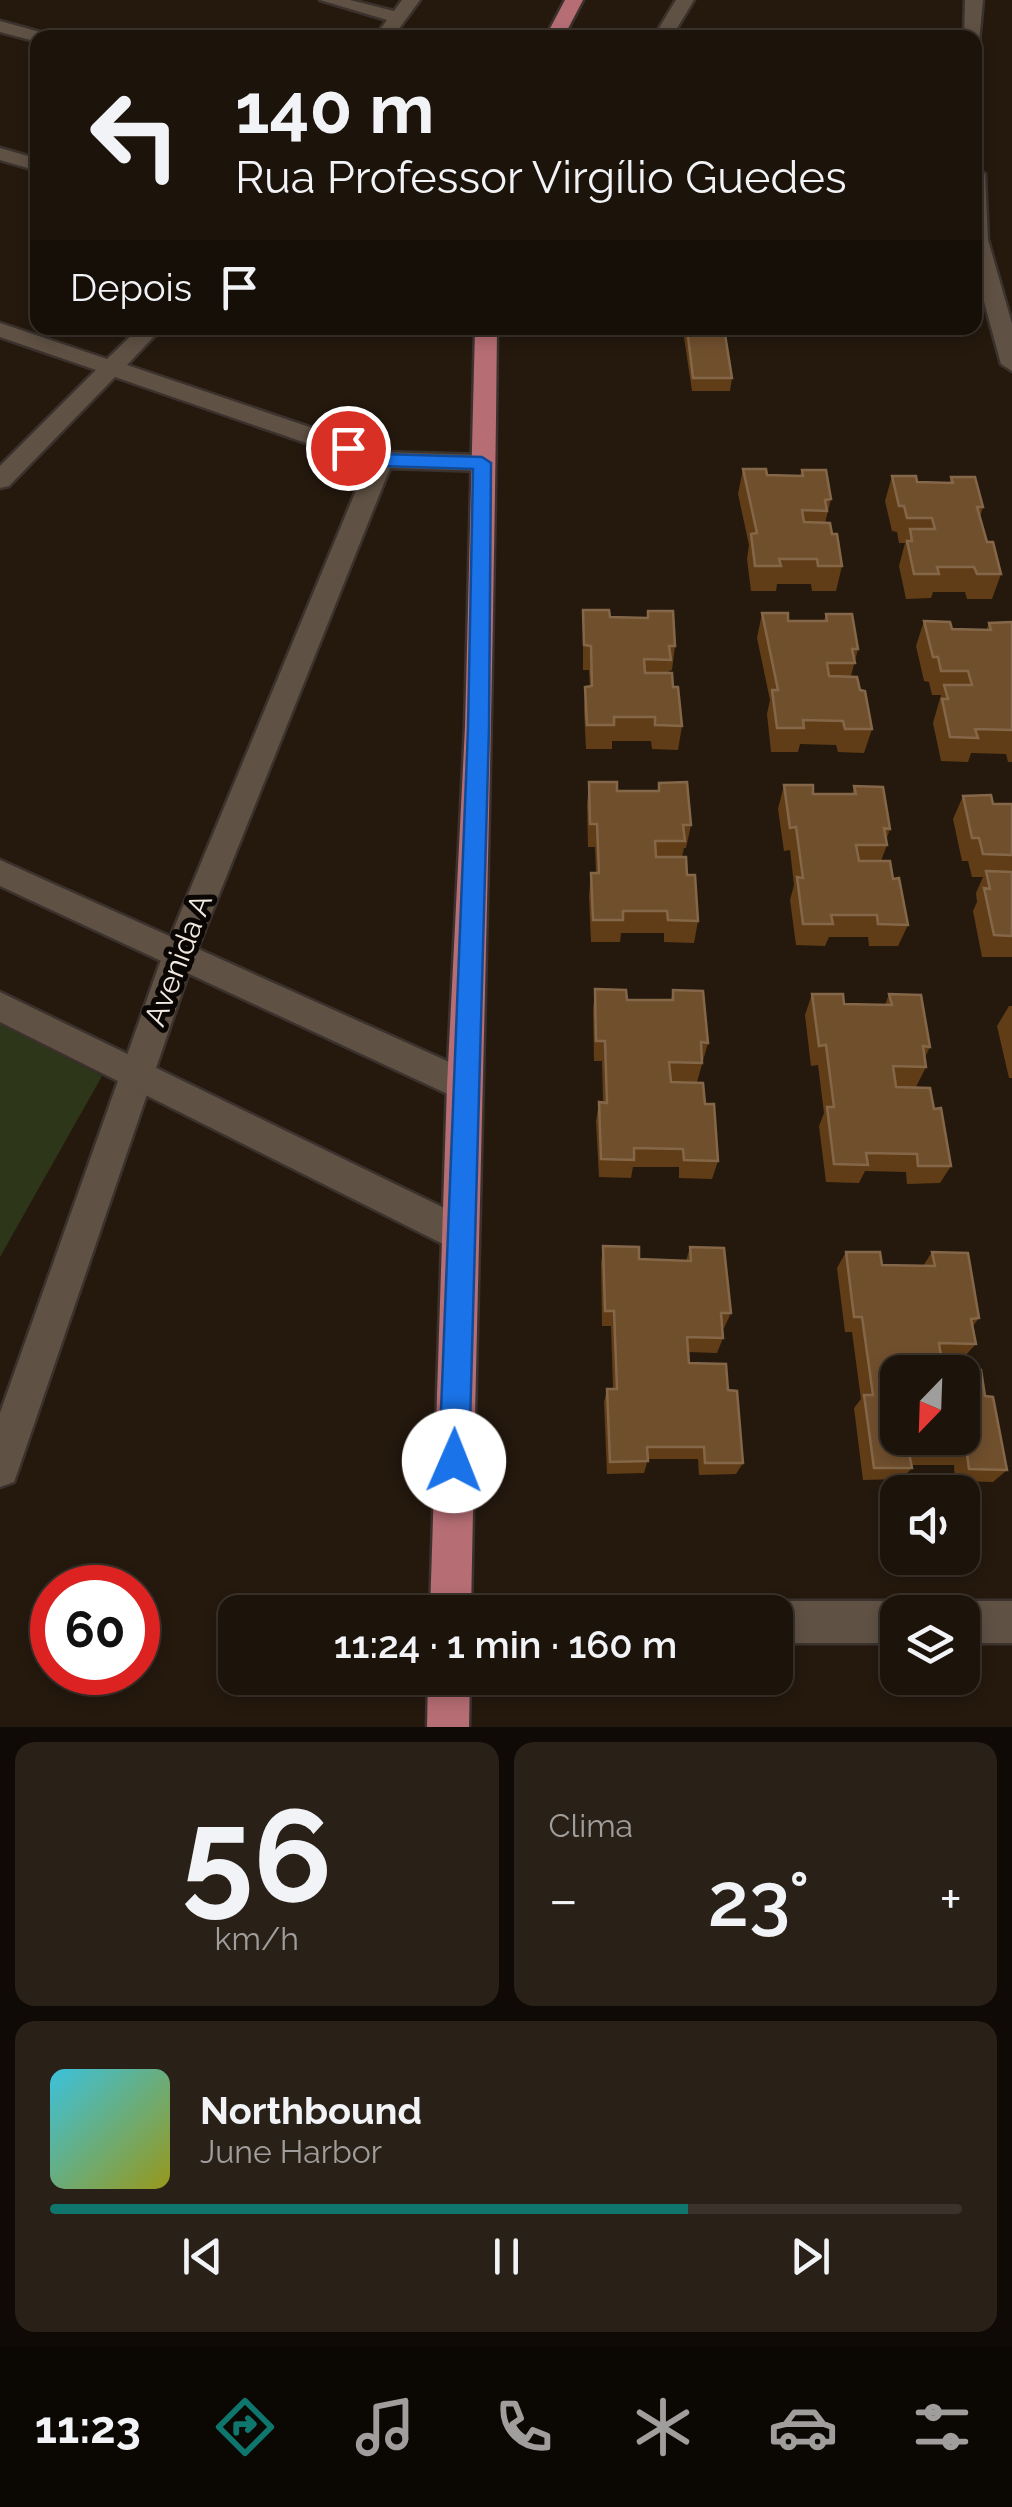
<!DOCTYPE html>
<html lang="pt">
<meta charset="utf-8">
<style>
:root{--surface:#1c130a;--page:#292018;--text:#f1f3f6;--muted:#a09e9c;--line:#3a322b;--accent:#0f766e}
body{margin:0;font-family:Raleway,sans-serif;background:var(--page);color:var(--text);height:100vh;display:flex;flex-direction:column;font-size:38px;white-space:nowrap}
*{box-sizing:border-box;margin:0}
p{font-size:32px;color:var(--muted)}
.icon{flex:none;width:55px;height:55px;fill:none;stroke:currentColor;stroke-width:2;stroke-linecap:round;stroke-linejoin:round}
.map{position:relative;height:1727px;overflow:hidden}
.side{display:flex;flex-direction:column;gap:15px;padding:15px;background:#0f0a06;flex:1}
.side>*{flex:none}
.top-card{position:absolute;left:30px;top:30px;width:952px;height:305px;border-radius:20px;box-shadow:0 5px 15px #0003,0 0 0 2px var(--line);background:#1c130a;color:var(--text);overflow:hidden}
.needle{width:65px;rotate:203deg}
.fabs{position:absolute;left:880px;top:1355px;display:grid;gap:20px}
.fabs a{display:grid;place-items:center;width:100px;height:100px;border-radius:20px;background:var(--surface);box-shadow:0 5px 15px #0003,0 0 0 2px var(--line);font-size:50px}
.speed{position:absolute;left:30px;top:1565px;display:flex;gap:20px;font-size:50px;font-weight:700;text-align:center}
.speed>*{display:grid;place-content:center;width:130px;height:130px;border-radius:50%;background:var(--surface);box-shadow:0 5px 15px #0003,0 0 0 2px var(--line);line-height:1}
.speed .limit{border:15px solid #d22;background:#fff;color:#111}
.pin{position:absolute;display:grid;place-items:center;width:85px;height:85px;color:#fff;margin:-42px;border:5px solid #fff;border-radius:50%;box-shadow:0 2px 10px #0007}
.me{position:absolute;width:110px;margin:-55px;rotate:1deg;stroke-linejoin:round;filter:drop-shadow(0 0 8px #0008)}
.turn{display:flex;align-items:center;gap:35px;height:210px;padding:0 40px;font-size:45px}
.turn .icon{width:130px;height:130px;stroke-width:2.5}
.turn b{display:block;font-size:70px;line-height:85px}
.then{display:flex;align-items:center;height:95px;padding:0 40px;background:#0003;gap:20px;font-size:38px}
.big{font-size:75px;font-weight:600;line-height:1.1}
.side .card{flex:1;display:flex;flex-direction:column;justify-content:center;gap:15px;min-width:0;padding:0 35px;border-radius:20px;background:var(--page)}
.side .dial{align-items:center;gap:0}
.dial b{font-size:130px;line-height:1}
.song{display:flex;align-items:center;gap:30px}
.cover{width:120px;height:120px;border-radius:15px;background:linear-gradient(135deg,hsl(190 70% 55%),hsl(60 70% 35%))}
.played{height:10px;border-radius:5px;background:linear-gradient(90deg,var(--accent) 70%,var(--line) 70%)}
.keys{display:flex;justify-content:space-around;direction:ltr}
.heat{display:flex;justify-content:space-between;align-items:center;font-size:55px;direction:ltr}
.side .tiles{flex:1;display:grid;gap:15px;grid-template-columns:1fr 1fr}
.card:last-child{grid-column:span 2}
.trip{position:absolute;left:218px;top:1595px;width:575px;height:100px;border-radius:20px;background:var(--surface);box-shadow:0 5px 15px #0003,0 0 0 2px var(--line);font-weight:600;line-height:100px;text-align:center}
.tabs{display:flex;height:160px;justify-content:space-around;align-items:center;background:#0b0804;color:var(--muted)}
.tabs .icon{width:70px;height:70px}
.tabs .on{color:var(--accent)}
.tabs b{font-size:45px;color:var(--text)}
.map>svg:first-child{display:block}
</style>
<div class="map">
<svg width="1012" height="1727" viewBox="0 0 1012 1727">
<rect width="100%" height="100%" fill="#25190e"/>
<path fill="#2e3619" d="M0 1024 102 1076 0 1257Z"/>
<g fill="none" stroke-linecap="round" stroke-linejoin="round">
<g stroke="#3b322d" stroke-width="5">
<path id="minor" d="M320 0H350L394 11 402 0H420L392 38H374L387 20Z
M676 0H694L671 38H653Z
M965 0H983L979 42 964 38Z
M0 21 47 34 50 38H38V42L0 32Z
M0 148 38 159V171L0 160Z
M975 168 985 174 988 240 1012 324V371L1001 364 975 268Z
M0 323 107 359 139 328H162L127 365 383 452 482 455 494 463 482 471 390 468 194 957 19 1468 14 1482 0 1487V1413L162 957 367 464 115 377 9 486 0 488V466L96 370 0 337Z
M775 1601H898L913 1607 915 1612H898V1643H775V1612H758L760 1607Z
M962 1601H1012V1643H962V1612H945L947 1607Z"/>
</g>
<g stroke="#3b322d" stroke-width="5">
<path id="tertiary" d="M0 860 476 1074 481 1085 476 1096 464 1100 452 1096 0 886Z
M0 992 473 1222 478 1234 473 1246 460 1251 447 1246 0 1022Z"/>
</g>
<g stroke="#3b322d" stroke-width="5">
<path id="primary" d="M565 0H583L563 38H545Z
M475 328H497C493 756 479 1184 471 1612H430L447 1085 465 727Z
M428 1678H470L469 1727H427Z"/>
</g>
<use href="#minor" fill="#5f5144" fill-rule="evenodd"/>
<use href="#tertiary" fill="#5f5144" fill-rule="evenodd"/>
<use href="#primary" fill="#b66d74" fill-rule="evenodd"/>
</g>
<path fill="#603d17" d="M686 328 732 378 730 391H692L684 337Z
M743 469 767 475 800 476 802 470 831 499 825 523 832 534 842 566 836 591H812L811 584H777L776 591H751L747 559 749 545 738 494Z
M892 476 917 482 949 483 951 477 983 507 980 517 987 542 1001 574 992 599H967L965 592H933L931 598 906 599 899 566 905 543H899L897 532 892 531 885 501Z
M583 610 610 617 675 646 672 670 669 671V673L682 726 678 750 652 749 651 741H612V749H586L584 711 585 687 590 686 589 670H583Z
M762 613 788 621H824L826 614 858 649 851 676 860 690 872 729 864 753 838 752 836 745 800 744 798 752H771L767 714 770 700 757 638Z
M924 621 952 629 986 630 989 623 1012 622V762H1008L1006 754 971 753 968 762 941 761 933 723 941 695H932L929 682 924 681 916 646Z
M589 782 617 791H658L659 783 691 825 686 848H684L682 857 698 921 694 943 664 942V933H621L620 942H591L589 896 591 873H596L595 847H588L587 805Z
M784 785 813 794H852L854 786 890 829 886 840 887 845 881 861 893 879 908 925 898 946H869L868 937H829L825 946 796 945 790 900 794 885 790 850 784 851 778 809Z
M963 796 993 804H1012V957H982L973 911 977 902 976 893 983 877H972L968 861H962L953 819Z
M595 989 627 1000H671L673 990 708 1043 697 1082 705 1104 718 1161 712 1179 679 1178V1167H633L631 1178 599 1177 596 1121 599 1102H603L602 1061H594L593 1010Z
M812 994 844 1004 885 1005 889 994 930 1047 925 1057 926 1067 916 1087 934 1109 951 1166 940 1183 907 1184 906 1172 865 1171 859 1183 826 1182 819 1126 824 1113 818 1065 811 1066 805 1015Z
M1009 1006H1012V1078H1009L997 1026Z
M603 1246 639 1259 686 1261 690 1247 731 1313 724 1328H723V1338L717 1353 688 1352 689 1363 728 1390 743 1463 736 1474 699 1475 698 1459H648L644 1473 607 1474 604 1402 607 1389H613L611 1326H602L601 1263Z
M846 1252 882 1265 923 1266 932 1252 979 1318 973 1326 976 1344 963 1358H941L943 1370 985 1396 1007 1470 993 1482 955 1481 954 1465H912V1468L901 1479 863 1480 854 1408 861 1399 852 1332H845L837 1268Z"/>
<path fill="#704f2d" stroke="#846749" stroke-width="2.5" fill-rule="evenodd" d="M687 328H724L732 378H693Z
M743 469H766L767 475 803 476 802 470H826L831 499 825 500 827 511 802 510 804 522 830 523 832 534H837L842 566H818L817 559H779L781 566H755L751 534 757 533Z
M892 476H916L917 482 953 483 951 477H975L983 507H977L987 542H993L1001 574H977L974 567H937L939 574H914L907 541H912L910 529H935L932 518H907L904 506H899Z
M583 610H609L610 617 648 618V611H673L675 646H669L671 660 644 659 645 673H672L673 687H678L682 726 655 725V717H614V725H587L585 687 592 686 591 646 584 645Z
M762 613H788V621H827L826 614H852L858 649H852L855 663H827L829 676 857 677 860 690 865 691 872 729H845L843 721 803 720 804 728H777L772 690H778Z
M924 621 950 622 952 629 991 630 989 623 1012 622V730L975 729 978 738 950 737 942 699H948L944 685H972L968 671H941L938 657H933Z
M589 782H617V791H659V783L687 782 691 825H683L685 841H655L656 857H686L687 875H695L698 921 668 920 667 911H623V920H593L591 873H599L597 824H590Z
M784 785H813V794H856L854 786 883 787 890 829 884 828 887 845H856L859 861H890L893 879 899 878 908 925 878 924 877 915H831L833 924H803L797 877 803 878 796 827 790 828Z
M991 795 993 804H1012V855L983 854 979 838H972L963 796Z
M986 871 1012 872V936L994 935 984 888 990 889Z
M595 989 626 990 627 1000H673V990L703 991 708 1043 701 1042 702 1063 669 1062 671 1082 703 1083 705 1104H714L718 1161 684 1160 683 1149 634 1148V1160L601 1159 599 1102 607 1103 605 1041H596Z
M812 994H843L844 1004 892 1005 889 994 921 995 930 1047 923 1046 926 1067 893 1066 896 1087 930 1088 934 1109 941 1108 951 1166H918L917 1154 866 1153 868 1165 834 1164 827 1107H834L826 1045 819 1046Z
M603 1246 639 1247V1259L691 1261 690 1247 724 1248 731 1313H721L723 1338 687 1337 689 1363 726 1364 728 1390 737 1391 743 1463H705L704 1447H647L648 1461 610 1462 607 1389H617L614 1311H605Z
M846 1252H880L882 1265 935 1266 932 1252 968 1253 979 1318 971 1319 976 1344 939 1343 943 1370H981L985 1396 993 1397 1007 1470 969 1469 967 1454 909 1453 912 1468H874L864 1395H873L862 1317H854ZM898 1372H962V1438H898Z"/>
<path fill="#1a73e8" stroke="#114b97" stroke-width="2.5" d="M348 442 382 454 482 457 491 463 489 728 469 1461 464 1472 454 1476 444 1472 439 1461 468 728 473 469 381 466 341 452 338 448Z"/>
<g text-anchor="middle" dominant-baseline="central" stroke-width="10" stroke-linejoin="round" paint-order="stroke">
<g font-size="30" fill="#f1e8e0" stroke="#0a0603">
<text transform="translate(178 960) rotate(-69)">Avenida A</text>
</g>
</g>
</svg>
<div class="fabs">
<a><svg class="needle" viewBox="-14 -14 28 28"><path d="M0-13l5 13h-10z" fill="#e53935"/><path d="M0 13l5-13h-10z" fill="#a09e9c"/></svg></a>
<a><svg class="icon" aria-label="sound" viewBox="0 0 24 24"><path d="M4 9h4l5-4v14l-5-4H4zM17 9q2 3 0 6"/></svg></a>
<a><svg class="icon" aria-label="layers" viewBox="0 0 24 24"><path d="M12 4l9 5-9 5-9-5zM3 14l9 5 9-5"/></svg></a>
</div>
<div class="speed"><div class="limit">60</div></div>
<div class="pin" style="left:348px;top:448px;background:#d93025"><svg class="icon" aria-label="arrive" viewBox="0 0 24 24"><path d="M6 21V4h12l-3 4 3 4H6"/></svg></div>
<svg class="me" style="left:454px;top:1461px" viewBox="-20 -20 40 40"><circle r="19" fill="#fff"/><path d="M0-13L10 11 0 6-10 11z" fill="#1a73e8"/></svg>
<div class="trip">11:24 · 1 min · 160 m</div>
<div class="top-card">
<div class="turn"><svg class="icon" aria-label="left" viewBox="0 0 24 24"><path d="M17 20v-9H6M10 6l-5 5 5 5"/></svg><div><b>140 m</b>Rua Professor Virgílio Guedes</div></div>
<div class="then">Depois<svg class="icon" aria-label="arrive" viewBox="0 0 24 24"><path d="M6 21V4h12l-3 4 3 4H6"/></svg></div>
</div>
</div>
<section class="side">
<div class="tiles">
<div class="card dial"><b>56</b><p>km/h</p></div>
<div class="card"><p>Clima</p>
<div class="heat"><a>−</a><b class="big">23°</b><a>+</a></div>
</div>
<div class="card">
<div class="song"><i class="cover"></i><div><b>Northbound</b><p>June Harbor</p></div></div>
<div class="played"></div>
<div class="keys"><svg class="icon" aria-label="previous" viewBox="0 0 24 24"><path d="M18 5L8 12l10 7zM5 5v14"/></svg><svg class="icon" aria-label="pause" viewBox="0 0 24 24"><path d="M8 5v14M16 5v14"/></svg><svg class="icon" aria-label="next" viewBox="0 0 24 24"><path d="M6 5l10 7-10 7zM19 5v14"/></svg></div>
</div>
</div>
</section>
<nav class="tabs">
<b>11:23</b>
<svg class="icon on" aria-label="directions" viewBox="0 0 24 24"><path d="M12 3l9 9-9 9-9-9zM9 14v-3h6M13 9l2 2-2 2"/></svg>
<svg class="icon" aria-label="music" viewBox="0 0 24 24"><path d="M9 18V5l10-2v13"/><circle cx="6" cy="18" r="3"/><circle cx="16" cy="16" r="3"/></svg>
<svg class="icon" aria-label="phone" viewBox="0 0 24 24"><path d="M5 4h4l2 5-3 2q2 4 5 5l2-3 5 2v4C11 20 4 13 5 4z"/></svg>
<svg class="icon" aria-label="climate" viewBox="0 0 24 24"><path d="M12 3v18M4 7l16 10M4 17L20 7"/></svg>
<svg class="icon" aria-label="car" viewBox="0 0 24 24"><path d="M5 17H2v-5l4-1 3-4h7l3 4 3 1v5h-3M9 17h6M6 11h13"/><circle cx="7" cy="17" r="2"/><circle cx="17" cy="17" r="2"/></svg>
<svg class="icon" aria-label="filters" viewBox="0 0 24 24"><path d="M4 7h16M4 17h16"/><circle cx="9" cy="7" r="2"/><circle cx="15" cy="17" r="2"/></svg>
</nav>
